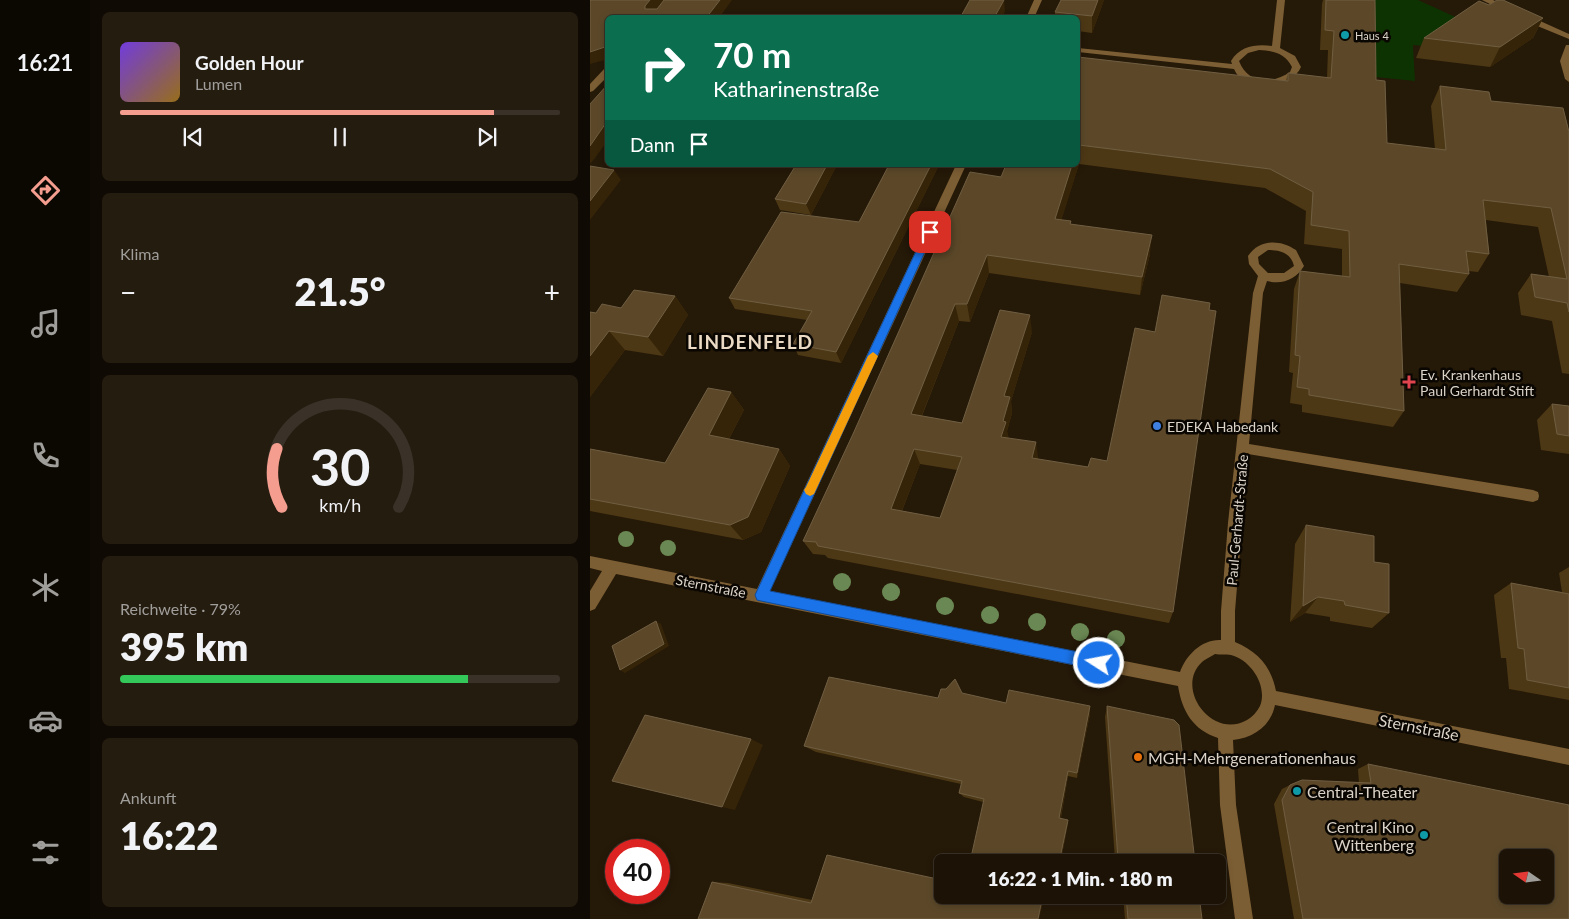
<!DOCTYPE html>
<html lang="de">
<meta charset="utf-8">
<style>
:root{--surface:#1c1306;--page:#251c10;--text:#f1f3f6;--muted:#a09e9b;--line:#3a3228;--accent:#f59d8e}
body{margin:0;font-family:Lato,sans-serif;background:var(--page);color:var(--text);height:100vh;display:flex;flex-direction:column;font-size:19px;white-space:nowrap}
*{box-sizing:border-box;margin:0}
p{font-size:16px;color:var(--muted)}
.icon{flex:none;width:28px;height:28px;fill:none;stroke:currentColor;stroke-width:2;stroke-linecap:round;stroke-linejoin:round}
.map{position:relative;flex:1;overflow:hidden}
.sheet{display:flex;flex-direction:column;gap:12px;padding:12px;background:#0f0a03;width:500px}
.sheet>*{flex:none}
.hud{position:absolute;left:15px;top:15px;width:475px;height:152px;border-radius:8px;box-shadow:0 2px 8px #0003,0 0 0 1px var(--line);background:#0b6e4f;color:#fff;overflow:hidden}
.needle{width:32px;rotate:284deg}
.buttons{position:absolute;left:909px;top:849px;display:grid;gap:10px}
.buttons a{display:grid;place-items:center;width:55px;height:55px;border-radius:8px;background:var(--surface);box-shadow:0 2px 8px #0003,0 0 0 1px var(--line);font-size:25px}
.speed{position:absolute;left:15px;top:839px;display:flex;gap:10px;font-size:25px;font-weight:700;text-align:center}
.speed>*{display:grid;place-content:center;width:65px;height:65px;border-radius:50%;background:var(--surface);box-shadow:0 2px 8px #0003,0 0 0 1px var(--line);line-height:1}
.speed .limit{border:8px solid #d22;background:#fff;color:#111}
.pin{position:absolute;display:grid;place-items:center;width:42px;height:42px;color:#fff;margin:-21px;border-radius:10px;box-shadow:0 2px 8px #0006}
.me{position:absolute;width:55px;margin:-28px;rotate:281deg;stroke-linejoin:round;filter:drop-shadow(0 0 4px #0008)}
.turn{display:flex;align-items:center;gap:18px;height:105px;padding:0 25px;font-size:22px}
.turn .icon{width:65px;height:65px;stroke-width:2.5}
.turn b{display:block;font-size:35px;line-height:42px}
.then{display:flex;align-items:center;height:48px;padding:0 25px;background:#0003;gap:10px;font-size:19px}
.big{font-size:38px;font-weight:800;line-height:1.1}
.sheet .widget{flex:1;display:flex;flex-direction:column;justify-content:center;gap:8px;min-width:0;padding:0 18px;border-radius:8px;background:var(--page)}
.sheet .dial{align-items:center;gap:0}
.dial svg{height:130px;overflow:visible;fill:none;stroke:var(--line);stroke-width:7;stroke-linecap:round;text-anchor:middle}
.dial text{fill:var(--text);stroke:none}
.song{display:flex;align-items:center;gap:15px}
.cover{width:60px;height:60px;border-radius:8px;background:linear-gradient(135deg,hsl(260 70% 55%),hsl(40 70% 35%))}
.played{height:5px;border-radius:2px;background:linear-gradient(90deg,var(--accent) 85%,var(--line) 85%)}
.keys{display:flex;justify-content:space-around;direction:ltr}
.heat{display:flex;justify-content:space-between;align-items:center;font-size:28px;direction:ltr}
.charge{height:8px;border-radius:4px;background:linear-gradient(90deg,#34c759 79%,var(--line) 0)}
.trip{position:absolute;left:344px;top:854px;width:292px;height:50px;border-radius:8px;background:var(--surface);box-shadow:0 2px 8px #0003,0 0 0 1px var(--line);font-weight:800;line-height:50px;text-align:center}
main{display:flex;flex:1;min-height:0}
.menu{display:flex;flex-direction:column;width:90px;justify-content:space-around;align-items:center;background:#0b0802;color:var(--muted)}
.menu .icon{width:35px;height:35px}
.menu .on{color:var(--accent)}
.menu b{font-size:22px;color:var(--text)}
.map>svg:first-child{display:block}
</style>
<main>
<nav class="menu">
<b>16:21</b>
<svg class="icon on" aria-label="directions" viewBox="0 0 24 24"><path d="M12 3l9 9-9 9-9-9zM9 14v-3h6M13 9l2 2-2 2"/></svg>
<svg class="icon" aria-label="music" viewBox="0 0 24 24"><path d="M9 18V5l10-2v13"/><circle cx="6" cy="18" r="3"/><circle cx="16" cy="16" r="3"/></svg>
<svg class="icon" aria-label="phone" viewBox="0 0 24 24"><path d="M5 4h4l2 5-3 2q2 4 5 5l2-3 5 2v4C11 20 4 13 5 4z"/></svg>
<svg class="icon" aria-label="climate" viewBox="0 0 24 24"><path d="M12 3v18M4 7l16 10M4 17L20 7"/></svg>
<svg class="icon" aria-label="car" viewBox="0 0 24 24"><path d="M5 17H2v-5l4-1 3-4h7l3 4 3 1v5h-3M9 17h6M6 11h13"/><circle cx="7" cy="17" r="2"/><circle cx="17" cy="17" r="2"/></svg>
<svg class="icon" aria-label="filters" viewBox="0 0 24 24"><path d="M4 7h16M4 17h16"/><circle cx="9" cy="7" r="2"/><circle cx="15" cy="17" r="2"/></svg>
</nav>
<section class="sheet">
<div class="widget">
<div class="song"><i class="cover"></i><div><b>Golden Hour</b><p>Lumen</p></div></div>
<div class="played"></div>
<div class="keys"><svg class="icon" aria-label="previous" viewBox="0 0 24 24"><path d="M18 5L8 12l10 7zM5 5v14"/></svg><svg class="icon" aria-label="pause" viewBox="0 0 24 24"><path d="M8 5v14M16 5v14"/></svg><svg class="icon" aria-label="next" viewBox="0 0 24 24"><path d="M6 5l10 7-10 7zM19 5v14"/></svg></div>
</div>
<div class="widget"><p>Klima</p>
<div class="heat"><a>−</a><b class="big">21.5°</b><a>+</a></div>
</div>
<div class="widget dial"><svg viewBox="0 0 100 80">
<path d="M14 69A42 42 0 1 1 86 69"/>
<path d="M14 69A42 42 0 0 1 11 33" stroke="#f59d8e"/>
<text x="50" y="56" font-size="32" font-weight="700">30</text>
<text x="50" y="72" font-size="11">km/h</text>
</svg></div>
<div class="widget"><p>Reichweite · 79%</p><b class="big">395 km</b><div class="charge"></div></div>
<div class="widget"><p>Ankunft</p><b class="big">16:22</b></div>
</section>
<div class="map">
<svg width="979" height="919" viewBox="0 0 979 919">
<rect width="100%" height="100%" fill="#251908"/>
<path fill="#0e3303" d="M781 0H828L872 20 876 50 823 45 825 81 786 77Z"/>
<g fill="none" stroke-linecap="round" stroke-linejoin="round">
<path fill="#7c5e34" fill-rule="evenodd" d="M444 0H452L444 18H436Z
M687 0H695L690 48 705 56 711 67C702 89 654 94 644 69L488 52V48L642 64 641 61C650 46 666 44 682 46ZM669 50C684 51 695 53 702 67L700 72C681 85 658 84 649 61L658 53Z
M892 0H903L921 9 914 11Z
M933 16H939L979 34V39L933 20Z
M976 45H979V82L975 79 970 61Z
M15 68H18V76L3 91 0 92V84Z
M366 165H376L180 591 590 672C596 655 612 639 631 640V611L638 523 663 293 668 276 659 264 658 256C669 239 690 239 706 250L714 266C706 279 693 285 677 281L673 293 659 444 943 490 948 492 949 496 948 500 943 502 658 454 645 611V642C668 652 681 666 686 691L979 749V765L685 705C681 726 663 738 643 740L646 805 663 919H645L630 805 628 738C603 730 592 711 588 686L26 574 5 609 0 611V591L12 571 0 568V556L167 589ZM678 250C690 250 701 253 704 266L694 273H678L669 264 668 257ZM625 654C630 655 636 654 641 655 661 660 678 686 670 706 667 712 662 717 657 720 622 740 584 688 612 662 615 659 621 657 625 654Z"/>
</g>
<g fill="#6a8853">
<circle cx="36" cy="539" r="8"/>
<circle cx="78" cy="548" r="8"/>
<circle cx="252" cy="582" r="9"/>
<circle cx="301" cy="592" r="9"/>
<circle cx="355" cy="606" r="9"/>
<circle cx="400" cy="615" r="9"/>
<circle cx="447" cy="622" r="9"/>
<circle cx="490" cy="632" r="9"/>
<circle cx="526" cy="639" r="9"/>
</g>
<path fill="#4d3815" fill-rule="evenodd" d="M514 0 502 33 488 31V18H465V12Z
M733 0H785L786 80 797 143 845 149 841 106 850 86 901 101 979 132V374L972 373 962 321 931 315 928 293 941 274 959 277 948 227 896 220 899 254 888 272 878 271 879 274 867 292 810 283 814 411 803 427 712 412V405L700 403 703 373 699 372 704 289 710 271 752 276V249L714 244 716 211 675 188 489 164 471 220 560 254 550 295 399 273 380 322 369 321 332 416 372 423 442 332 421 401 422 413 417 431 418 438 448 457 447 459 583 612 579 623 238 558 235 555 223 554 213 541 411 177 488 165V57L696 81 698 73 737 78 738 50H730L732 4ZM330 464 367 470 350 518 312 511Z
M899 5 953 18 943 38 900 67 826 58 834 38Z
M206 165H247L221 215 190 210 185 199Z
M299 165H349L251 363 208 355 203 344 217 320 145 309 139 298 269 222Z
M85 296 98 315 73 356 35 350 0 397V312L6 313Z
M141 392 154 410 139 439 189 449 200 466 171 532 153 540 0 511V449L75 463Z
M962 404 979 406V454L951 450 947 420Z
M716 525 799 613 782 628 740 621V617L715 613 700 622 705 544Z
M979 567V700L919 689 916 658H911L904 595 921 583 972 592 969 573Z
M373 694 416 703 500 714 487 778 478 776 471 818 478 823 471 860 463 858 393 802 374 797 369 793 371 784 226 752 214 746 348 698Z
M517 706 605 862H522L525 860 515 717Z
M778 764 979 919H704L684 804 692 789 700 785 769 783 768 769Z
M237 855 352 880V895L108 919 122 882 138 883 222 900Z
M533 895H609L612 919H535Z"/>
<path fill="#362408" d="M60 0H74L60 17 55 9V6Z
M130 0H142L129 18H116Z
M408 0H414L415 11 412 18H404Z
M508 0H514L502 33V16Z
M953 18 943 38 900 67 910 47Z
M18 46V59L0 64V52Z
M18 120V140L5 158 0 164V146Z
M489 145V164L466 238 465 219 482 165H488V149Z
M237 165H247L221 215 216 204Z
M341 165H349L251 363 246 352Z
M24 170 31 180 0 220V201Z
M562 235 560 254 550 295 552 277Z
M397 255 399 273 380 322 377 304Z
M85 296 98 315 73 356 58 337Z
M365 304 369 321 326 430 321 414Z
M440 315 442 332 421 401 422 413 417 431 419 438 413 453 411 437 413 421 414 396Z
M19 331 35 350 0 397V356Z
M141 392 154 410 132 452 119 435Z
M446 442 448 457 443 473 442 458Z
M189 449 200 466 171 532 153 540 140 525Z
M324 449 330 464 307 523 301 509Z
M728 597 715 613 700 622 713 606Z
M66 621 71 624 79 646 35 673 30 670Z
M500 706V714L487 778V773Z
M161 739 173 745 145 810 132 807Z
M478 771V776L470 822 469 818Z
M478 820V823L471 860 470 858Z
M453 895H455L449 919H448Z"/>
<path fill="#5c4829" stroke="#705e42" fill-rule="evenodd" d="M1 0H60L55 6V9H67L74 0H130L116 18H18V46L0 52V1Z
M380 0H414L404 18H370Z
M471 0H508L502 16 465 12Z
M736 0H785L786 80 795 81 797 143 856 150 850 86 899 92 901 101 973 108 979 132V312L977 303 945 297 941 274 977 279 961 208 893 200 899 254 876 251 879 274 809 264 814 411 719 395V389L707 387 710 356 705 355 710 271 760 277 759 231 721 225 723 192 680 169 489 145 488 149V57L698 81V73L741 78 744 31 735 30Z
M907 0H913L953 18 910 47 834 38 889 1 899 5Z
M18 84V120L0 146V104Z
M206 165H237L216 204 185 199Z
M299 165H341L246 352 203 344 222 311 139 298 191 212 269 222Z
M416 165H482L465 219 481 221 480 224 562 235 552 277 397 255 377 304H365L321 414 372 423 410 310 440 315 414 396 420 397 413 421 416 422 411 437 446 442 442 458 498 467 501 458 517 461 545 328 565 332 572 295 620 303 619 310 626 311 583 612 228 546 226 542 213 541 263 434 380 172 411 177ZM324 449 372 457 350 518 301 509Z
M0 166 24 170 0 201Z
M44 290 85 296 58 337 19 331 0 356V312L6 313 12 304 31 308Z
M118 388 141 392 119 435 189 449 158 517 140 525 0 499V449L75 463Z
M962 404 979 406V436L967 434Z
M716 525 784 536V562L799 564V613L755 605 754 601 728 597 713 606Z
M921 583 979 594V688L937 680 934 649 928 648Z
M66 621 74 644 30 670 22 646Z
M239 677 348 698 351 689H356L365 679 372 693 416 703 419 690 500 706 487 773 478 771 469 818 478 820 470 858 462 857 461 862H380L394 799 369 793 372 781 214 746Z
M517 706 584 720 589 725 605 862H524V860L528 859Z
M55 715 161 739 132 807 22 781Z
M778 764 979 805V919H713L692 800 700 785 712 780 781 783ZM918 858H955V895H918Z
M237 855 352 880V895H453L448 919H108L122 882 221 903Z
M536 895H609L612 919H538Z"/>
<path fill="#1a73e8" stroke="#114b97" d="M340 229 344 232 180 591 509 656 513 658 515 663 513 668 509 670 171 601 167 600 165 595 335 232Z"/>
<path fill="#f59e0b" d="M283 352 288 356 224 494 220 496 216 494 214 490 216 487 278 356Z"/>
<g fill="#0f9aa8" stroke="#0a0602" stroke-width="2">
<circle cx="755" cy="35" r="5"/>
<circle cx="707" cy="791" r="5"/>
<circle cx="834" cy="835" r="5"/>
</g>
<path fill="#e0444e" stroke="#0a0602" stroke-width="2" d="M816.5 374.5h5v5h5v5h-5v5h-5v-5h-5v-5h5z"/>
<circle fill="#3f7fe0" stroke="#0a0602" stroke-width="2" cx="567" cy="426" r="5"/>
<circle fill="#e8710a" stroke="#0a0602" stroke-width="2" cx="548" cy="757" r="5"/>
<g text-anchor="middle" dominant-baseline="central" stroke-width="5" stroke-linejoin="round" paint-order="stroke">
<g font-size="11" fill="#dbd3c8" stroke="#0a0602" text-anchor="start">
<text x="765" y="35">Haus 4</text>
</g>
<g font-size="14" fill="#dbd3c8" stroke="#0a0602" text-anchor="start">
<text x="830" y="374">Ev. Krankenhaus<tspan x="830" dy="16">Paul Gerhardt Stift</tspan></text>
<text x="577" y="426">EDEKA Habedank</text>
</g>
<g font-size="14" fill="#dbd3c8" stroke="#0a0602">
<text transform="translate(647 520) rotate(-85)">Paul-Gerhardt-Straße</text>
<text transform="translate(121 586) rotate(11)">Sternstraße</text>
</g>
<g font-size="16" fill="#dbd3c8" stroke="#0a0602">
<text transform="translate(829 727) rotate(11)">Sternstraße</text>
</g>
<g font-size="16" fill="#dbd3c8" stroke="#0a0602" text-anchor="start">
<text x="558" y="757">MGH-Mehrgenerationenhaus</text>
<text x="717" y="791">Central-Theater</text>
<text x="824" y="826" text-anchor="end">Central Kino<tspan x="824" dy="18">Wittenberg</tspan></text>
</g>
<g font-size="19" font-weight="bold" letter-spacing="1" fill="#ebdac4" stroke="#0a0602">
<text x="160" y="341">LINDENFELD</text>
</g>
</g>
</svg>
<div class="buttons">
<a><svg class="needle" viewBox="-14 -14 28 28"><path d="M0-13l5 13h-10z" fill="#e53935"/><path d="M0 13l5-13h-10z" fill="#a09e9b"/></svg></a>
</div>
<div class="speed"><div class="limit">40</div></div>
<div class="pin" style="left:340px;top:232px;background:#d93025"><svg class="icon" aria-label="arrive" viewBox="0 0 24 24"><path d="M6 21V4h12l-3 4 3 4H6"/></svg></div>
<svg class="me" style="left:509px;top:663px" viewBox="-20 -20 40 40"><circle r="17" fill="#1a73e8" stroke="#fff" stroke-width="3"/><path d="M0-11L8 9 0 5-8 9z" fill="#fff"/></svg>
<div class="trip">16:22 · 1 Min. · 180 m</div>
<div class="hud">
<div class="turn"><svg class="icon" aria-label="right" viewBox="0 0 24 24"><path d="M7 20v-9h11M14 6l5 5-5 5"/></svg><div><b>70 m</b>Katharinenstraße</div></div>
<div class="then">Dann<svg class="icon" aria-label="arrive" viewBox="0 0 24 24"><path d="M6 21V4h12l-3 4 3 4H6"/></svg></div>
</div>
</div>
</main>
